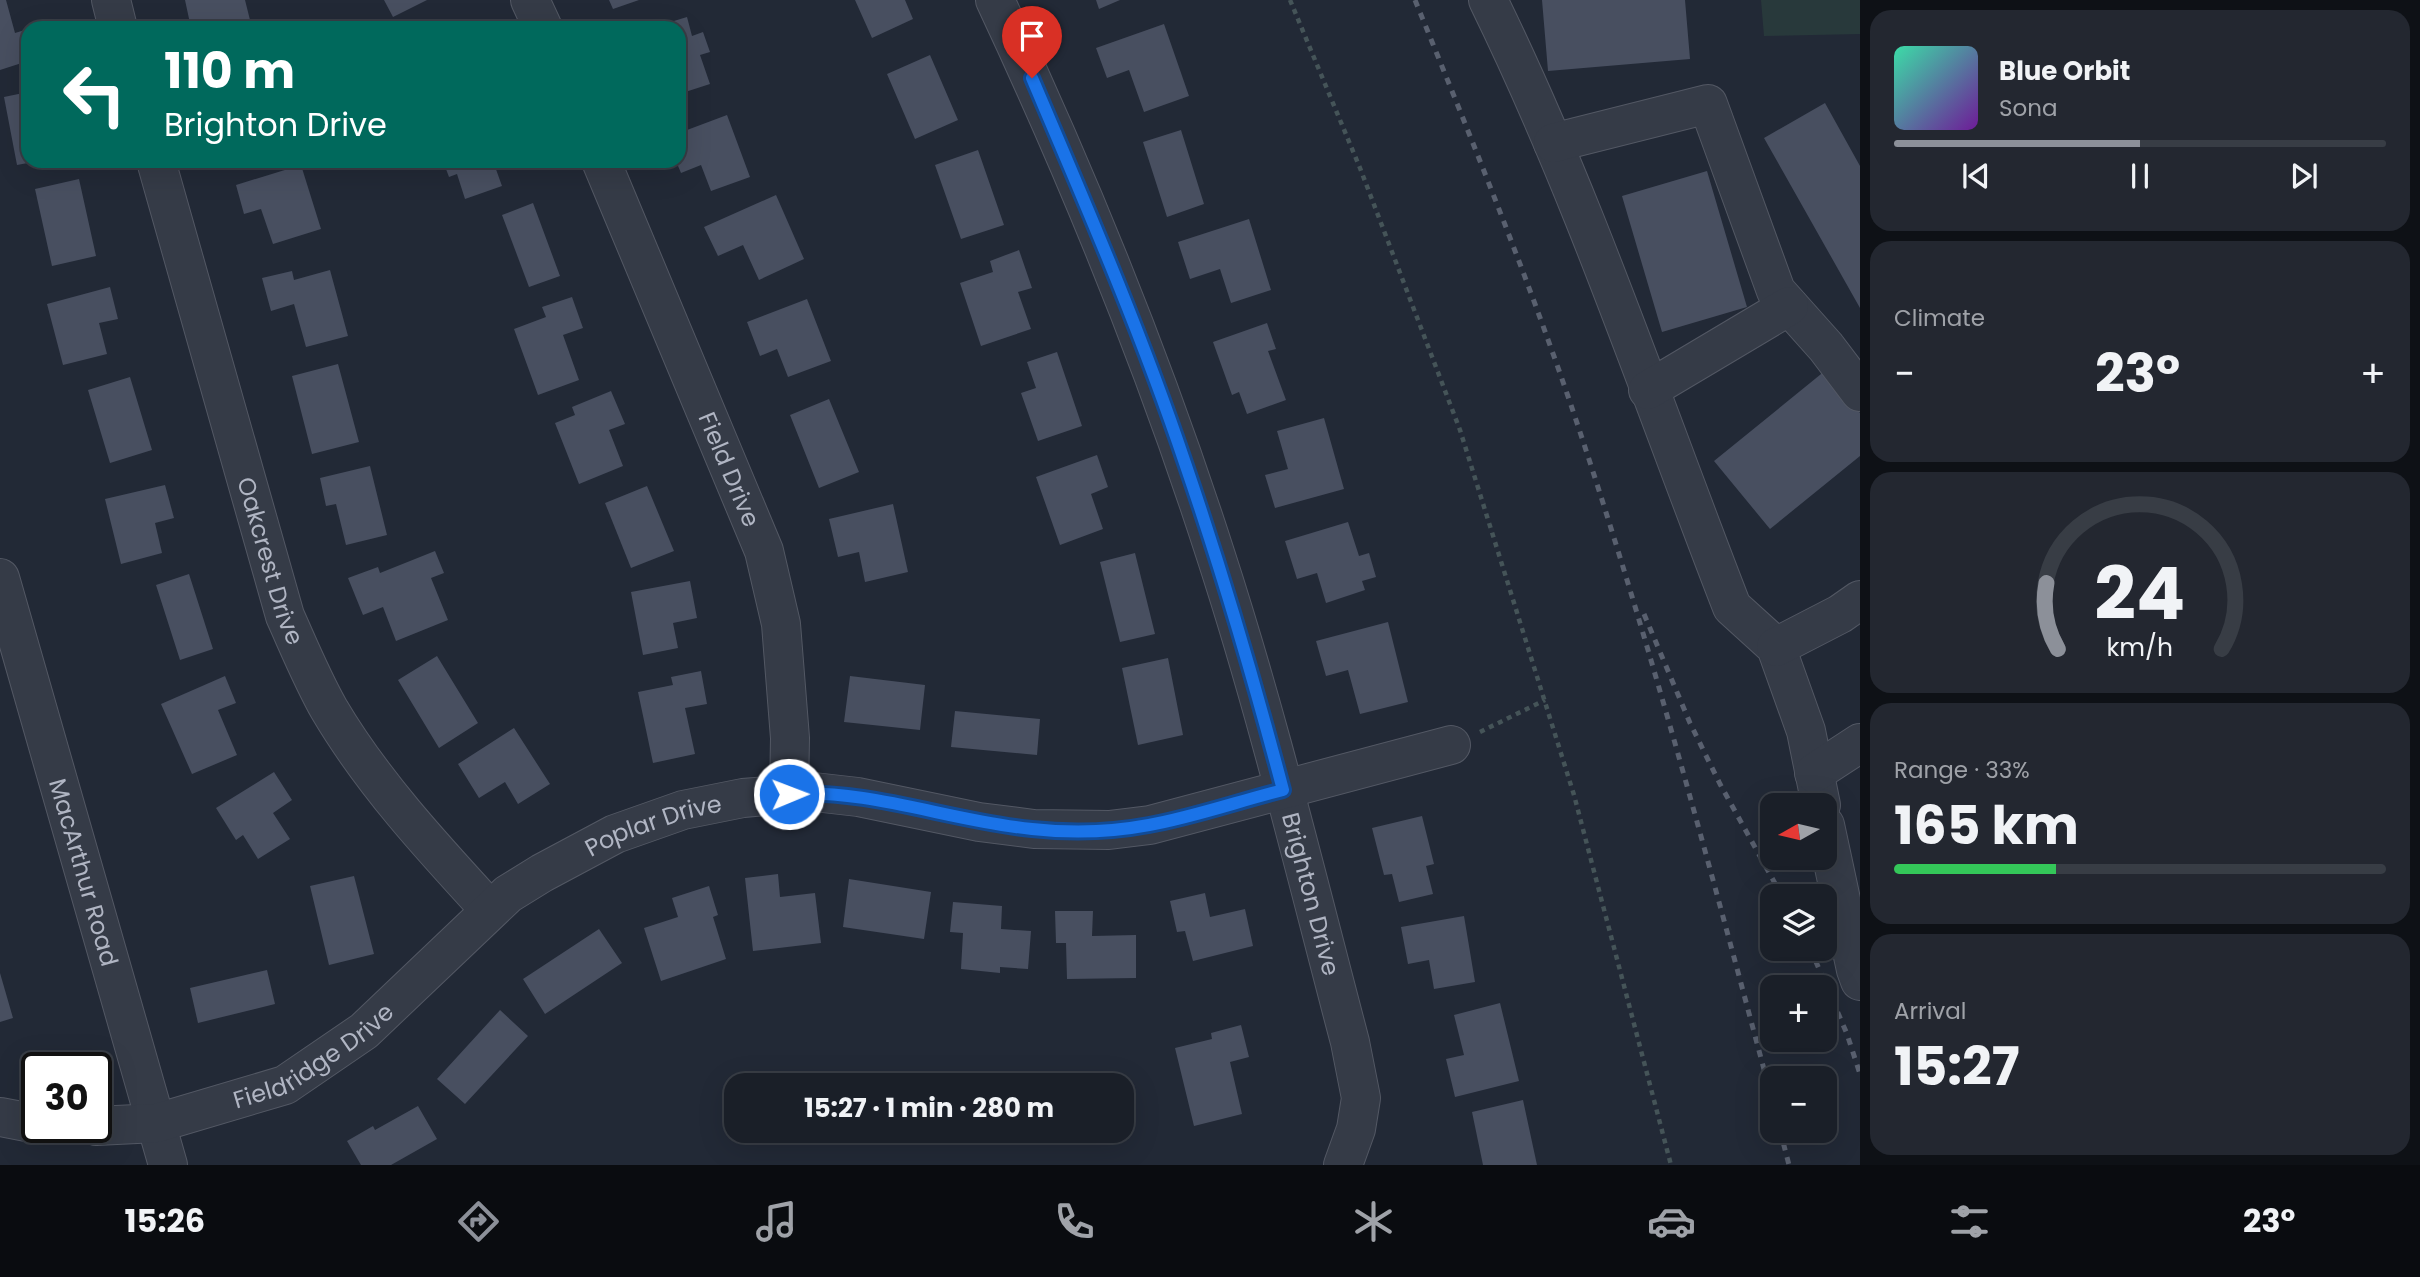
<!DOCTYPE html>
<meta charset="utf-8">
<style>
:root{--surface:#1a1f28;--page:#232730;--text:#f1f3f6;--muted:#9fa2a8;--line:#383d45;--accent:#8c9099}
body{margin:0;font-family:Poppins,sans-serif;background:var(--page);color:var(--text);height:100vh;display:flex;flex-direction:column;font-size:26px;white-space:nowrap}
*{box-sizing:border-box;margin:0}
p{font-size:23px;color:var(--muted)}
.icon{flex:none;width:38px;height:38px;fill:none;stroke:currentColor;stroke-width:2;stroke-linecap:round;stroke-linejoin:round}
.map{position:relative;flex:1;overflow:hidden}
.panel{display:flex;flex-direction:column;gap:10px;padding:10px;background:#0e1116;width:560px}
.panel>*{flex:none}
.banner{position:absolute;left:21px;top:21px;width:665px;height:147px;border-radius:21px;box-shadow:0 7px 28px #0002,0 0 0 2px var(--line);background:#00695c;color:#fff;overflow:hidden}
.needle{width:46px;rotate:262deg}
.buttons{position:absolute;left:1760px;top:793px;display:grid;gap:14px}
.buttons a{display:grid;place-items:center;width:77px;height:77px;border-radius:14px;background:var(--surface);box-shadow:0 7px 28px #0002,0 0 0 2px var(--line);font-size:35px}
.speed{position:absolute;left:21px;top:1052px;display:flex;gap:14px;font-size:35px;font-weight:700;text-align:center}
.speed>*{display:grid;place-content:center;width:91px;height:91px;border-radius:50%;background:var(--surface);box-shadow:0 7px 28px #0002,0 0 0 2px var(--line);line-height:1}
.speed .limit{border:4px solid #111;border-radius:10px;background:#fff;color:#111}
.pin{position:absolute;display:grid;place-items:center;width:60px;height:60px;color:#fff;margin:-72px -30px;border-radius:50% 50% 50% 0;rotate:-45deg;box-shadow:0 0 7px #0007}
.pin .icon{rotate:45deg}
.me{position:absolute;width:77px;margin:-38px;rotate:89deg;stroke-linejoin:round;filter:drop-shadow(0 0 5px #0008)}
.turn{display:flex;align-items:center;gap:24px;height:147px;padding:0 28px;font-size:32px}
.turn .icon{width:91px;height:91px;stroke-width:2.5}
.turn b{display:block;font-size:49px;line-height:60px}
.big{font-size:52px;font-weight:700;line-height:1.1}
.panel .tile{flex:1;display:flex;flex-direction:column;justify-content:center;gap:10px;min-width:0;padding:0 24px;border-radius:21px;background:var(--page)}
.panel .dial{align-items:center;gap:0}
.dial svg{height:182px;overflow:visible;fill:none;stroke:var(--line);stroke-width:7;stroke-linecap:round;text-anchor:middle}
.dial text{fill:var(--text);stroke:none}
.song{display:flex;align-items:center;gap:21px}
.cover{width:84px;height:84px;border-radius:10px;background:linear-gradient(135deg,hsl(160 70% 55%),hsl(280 70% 35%))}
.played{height:7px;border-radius:4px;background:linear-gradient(90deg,var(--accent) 50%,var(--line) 50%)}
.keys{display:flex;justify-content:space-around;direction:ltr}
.heat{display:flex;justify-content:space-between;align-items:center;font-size:38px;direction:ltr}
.charge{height:10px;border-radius:5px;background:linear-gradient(90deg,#34c759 33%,var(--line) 0)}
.trip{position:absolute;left:724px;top:1073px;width:410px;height:70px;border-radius:21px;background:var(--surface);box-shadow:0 7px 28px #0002,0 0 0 2px var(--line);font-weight:700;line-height:70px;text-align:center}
.tab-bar{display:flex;height:112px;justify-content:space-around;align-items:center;background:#0a0c10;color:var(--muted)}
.tab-bar .icon{width:49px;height:49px}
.tab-bar .selected{color:var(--accent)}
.tab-bar b{font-size:32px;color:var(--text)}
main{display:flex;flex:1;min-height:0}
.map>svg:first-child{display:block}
</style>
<main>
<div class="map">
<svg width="1860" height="1165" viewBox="0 0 1860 1165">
<rect width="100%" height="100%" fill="#222936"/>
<path fill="#28393b" d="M1761 0H1860V34L1764 36Z"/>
<path fill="#484f60" d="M0 0H6L15 33 28 29V61L0 70Z
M185 0H245L252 28H191Z
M384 0H427L393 17Z
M609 0H639L613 9Z
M855 0H905L913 19 872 38Z
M1096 0H1120L1099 9Z
M1542 0H1685L1690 59 1548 71Z
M687 17 692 36 703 32 710 52 700 55 710 84 679 94V28L654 27Z
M1164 24 1189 96 1144 112 1129 70 1107 78 1096 48Z
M930 55 958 120 915 139 887 74Z
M28 92V161L33 162 17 165 4 97Z
M1825 103 1860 166V308L1764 138Z
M727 115 750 177 711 191 701 165 681 173 676 161H679V133Z
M1181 130 1204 204 1167 217 1143 142Z
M978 150 1004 225 961 239 935 165Z
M443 161H493L502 186 465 199 457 174 449 177Z
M301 165 321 229 273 244 261 209 244 214 236 185Z
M1707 171 1747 307 1662 332 1622 196Z
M79 179 96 256 52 266 35 189Z
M776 195 804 259 759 280 743 245 718 256 704 227Z
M533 203 560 276 529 287 502 215Z
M1249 219 1271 290 1231 303 1220 269 1190 279 1178 242Z
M1019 250 1032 288 1018 292 1031 329 981 346 960 283 993 272 990 261Z
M330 270 348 336 306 347 294 304 271 311 262 278 292 271 294 280Z
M110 287 118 319 99 323 107 354 63 365 47 304Z
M572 297 583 328 563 335 579 380 538 395 514 329 546 317 542 307Z
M807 299 831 361 788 377 777 349 760 356 747 322Z
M1267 323 1276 349 1268 351 1286 400 1247 414 1239 392 1232 395 1213 342Z
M1057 352 1082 426 1038 441 1021 393 1036 388 1027 362Z
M338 364 359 442 312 454 292 376Z
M1826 370 1860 413V456L1770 529 1714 461Z
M130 377 152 450 110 463 88 390Z
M611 391 625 424 609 430 623 466 579 484 555 423 575 415 572 407Z
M829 399 859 472 819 488 790 415Z
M1324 418 1344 489 1275 508 1265 475 1288 469 1277 431Z
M1097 455 1108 487 1091 494 1103 529 1060 545 1036 477Z
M370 466 387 535 346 545 336 504 326 506 320 478Z
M165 485 174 518 155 523 162 553 121 564 105 499Z
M647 486 674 551 631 568 605 503Z
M893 504 908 572 865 582 859 552 838 557 829 519Z
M1348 522 1359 556 1369 553 1376 577 1362 581 1365 590 1326 603 1317 573 1297 579 1285 541Z
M435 551 444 573 431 578 448 620 396 641 383 607 363 615 348 578 378 567 380 573Z
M1135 553 1155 634 1120 642 1100 562Z
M189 574 213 649 180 660 156 585Z
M690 581 697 618 673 623 678 648 643 655 631 592Z
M1388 622 1408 702 1360 714 1348 670 1326 676 1316 641Z
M437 656 478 723 439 748 398 680Z
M1168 658 1183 735 1138 745 1122 668Z
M701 671 707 704 685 708 695 754 653 763 638 692 673 685 671 677Z
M225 676 236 703 218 710 237 755 192 774 161 704Z
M850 676 925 685 920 730 844 722Z
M955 711 1040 719 1037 755 951 747Z
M514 728 550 784 518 804 505 782 479 798 458 764Z
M274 772 292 800 273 813 290 839 258 859 243 835 236 840 216 808Z
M1422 816 1434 864 1426 866 1433 894 1399 902 1392 874 1384 875 1372 828Z
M778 874 780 897 815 893 821 943 753 951 745 878Z
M354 876 374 954 329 965 310 886Z
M849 879 931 892 924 939 843 927Z
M709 886 718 915 713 917 726 959 661 981 644 928 678 917 672 898Z
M1205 893 1210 917 1245 909 1253 946 1193 961 1185 931 1177 932 1170 901Z
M953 902 1002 906 1001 929 1031 931 1028 969 1000 967V973L961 969 963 933 950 932Z
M1055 911H1093L1092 936 1136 935V978L1067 979 1066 943H1056Z
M1464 916 1475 982 1434 989 1429 960 1408 964 1401 927Z
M599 929 622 963 545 1014 523 979Z
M267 970 275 1004 198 1023 190 988Z
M0 973 13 1018 0 1022Z
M1500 1003 1519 1081 1455 1097 1446 1059 1464 1055 1454 1015Z
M500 1010 528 1036 465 1104 437 1079Z
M1241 1025 1249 1057 1230 1062 1242 1114 1194 1126 1175 1048 1212 1039 1211 1033Z
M1523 1100 1537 1165H1483L1472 1112Z
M418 1106 437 1139 391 1165H361L347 1141 373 1126 375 1130Z"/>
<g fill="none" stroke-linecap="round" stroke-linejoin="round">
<g stroke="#535864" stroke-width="40">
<g id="minor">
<path d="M111 0 118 28"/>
<path d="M530 0 543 28"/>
<path id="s1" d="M995 0C1080 181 1155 366 1216 556 1268 716 1307 879 1350 1042L1361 1098 1356 1129 1343 1165"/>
<path d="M1488 0C1584 196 1653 404 1732 607L1776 647 1806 731 1821 805"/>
<path d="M1553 143 1708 104 1776 291 1826 347 1860 392"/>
<path id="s2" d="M156 161 285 616C299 647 312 679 329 709 372 782 432 847 490 910"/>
<path id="s3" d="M601 161 764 551 781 624 790 738 789 794"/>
<path d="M1648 390 1789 306"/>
<path id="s4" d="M0 578 168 1165"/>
<path d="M1776 647 1840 614 1860 600"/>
<path d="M1814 773 1860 743"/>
<path d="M1825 825 1856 970 1860 981"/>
<path d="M0 1117 37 1124"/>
<path id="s5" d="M96 1126 157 1123 285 1085 364 1031 508 894 542 873 615 834 683 810 743 798 814 792 858 797 979 822 1034 829 1109 830 1150 825 1451 745"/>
</g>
</g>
<path stroke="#455458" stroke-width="4.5" stroke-dasharray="5 5" stroke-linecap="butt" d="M1290 0 1360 168 1460 430 1574 795 1671 1165
M1480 732 1545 700"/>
<use href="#minor" stroke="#353b47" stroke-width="38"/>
<path stroke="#59606f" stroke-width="5" stroke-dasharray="7 7" stroke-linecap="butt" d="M1415 0C1470 135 1525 270 1572 408 1649 637 1711 871 1773 1103
M1644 614 1690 723 1720 784 1782 896
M1810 948 1847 1034 1860 1074
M1780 1130 1789 1165"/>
</g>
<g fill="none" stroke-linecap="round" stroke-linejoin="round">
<g stroke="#114b97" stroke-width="18">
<path id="route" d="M789 794C871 789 950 821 1032 829 1069 833 1112 832 1149 825 1194 817 1239 801 1283 790 1254 680 1222 571 1185 463 1141 332 1086 205 1032 78"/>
</g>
<use href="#route" stroke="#1a73e8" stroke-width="12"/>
</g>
<g text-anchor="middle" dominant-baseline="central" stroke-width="7" stroke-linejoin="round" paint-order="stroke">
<g font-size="24" fill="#b0b5c3" stroke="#1b202b">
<text stroke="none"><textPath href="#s3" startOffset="334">Field Drive</textPath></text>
<text stroke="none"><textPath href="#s2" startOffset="416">Oakcrest Drive</textPath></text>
<text stroke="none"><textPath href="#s5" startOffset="651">Poplar Drive</textPath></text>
<text stroke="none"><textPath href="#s4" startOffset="306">MacArthur Road</textPath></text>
<text stroke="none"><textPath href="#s1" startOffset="950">Brighton Drive</textPath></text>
<text stroke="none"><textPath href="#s5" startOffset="233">Fieldridge Drive</textPath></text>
</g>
</g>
</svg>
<div class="buttons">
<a><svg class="needle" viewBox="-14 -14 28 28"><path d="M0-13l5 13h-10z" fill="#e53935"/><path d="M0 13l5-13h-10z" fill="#9fa2a8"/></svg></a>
<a><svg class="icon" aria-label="layers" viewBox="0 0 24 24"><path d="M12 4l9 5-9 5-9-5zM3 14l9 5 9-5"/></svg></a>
<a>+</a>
<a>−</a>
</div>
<div class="speed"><div class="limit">30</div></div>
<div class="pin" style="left:1032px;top:78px;background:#d93025"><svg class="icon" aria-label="arrive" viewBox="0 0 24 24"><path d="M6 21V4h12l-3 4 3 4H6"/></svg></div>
<svg class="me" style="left:789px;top:794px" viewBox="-20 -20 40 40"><circle r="17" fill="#1a73e8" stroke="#fff" stroke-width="3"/><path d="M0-11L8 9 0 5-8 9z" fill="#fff"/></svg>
<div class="trip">15:27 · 1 min · 280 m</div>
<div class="banner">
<div class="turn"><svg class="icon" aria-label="left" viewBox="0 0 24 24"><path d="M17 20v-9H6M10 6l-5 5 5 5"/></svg><div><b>110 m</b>Brighton Drive</div></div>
</div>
</div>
<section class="panel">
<div class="tile">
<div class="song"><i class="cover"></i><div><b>Blue Orbit</b><p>Sona</p></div></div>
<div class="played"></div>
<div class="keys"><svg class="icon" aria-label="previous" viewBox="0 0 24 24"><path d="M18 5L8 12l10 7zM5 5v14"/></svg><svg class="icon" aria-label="pause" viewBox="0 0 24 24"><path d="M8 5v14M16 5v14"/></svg><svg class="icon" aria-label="next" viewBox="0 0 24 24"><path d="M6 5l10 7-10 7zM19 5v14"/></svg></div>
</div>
<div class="tile"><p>Climate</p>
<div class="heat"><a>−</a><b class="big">23°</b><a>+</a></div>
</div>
<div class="tile dial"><svg viewBox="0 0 100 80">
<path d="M14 69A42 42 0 1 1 86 69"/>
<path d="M14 69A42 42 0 0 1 9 40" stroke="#8c9099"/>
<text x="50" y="56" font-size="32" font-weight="700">24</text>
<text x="50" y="72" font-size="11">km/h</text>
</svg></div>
<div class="tile"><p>Range · 33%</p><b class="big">165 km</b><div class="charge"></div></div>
<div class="tile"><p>Arrival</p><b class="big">15:27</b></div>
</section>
</main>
<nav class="tab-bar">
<b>15:26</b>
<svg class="icon selected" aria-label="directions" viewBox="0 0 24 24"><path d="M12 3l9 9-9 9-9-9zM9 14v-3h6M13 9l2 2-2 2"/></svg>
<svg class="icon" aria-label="music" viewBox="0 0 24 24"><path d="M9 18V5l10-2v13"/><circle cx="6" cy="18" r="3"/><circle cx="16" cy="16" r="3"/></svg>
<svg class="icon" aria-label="phone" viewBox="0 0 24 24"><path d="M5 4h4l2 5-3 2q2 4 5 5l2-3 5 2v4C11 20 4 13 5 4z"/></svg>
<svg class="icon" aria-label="climate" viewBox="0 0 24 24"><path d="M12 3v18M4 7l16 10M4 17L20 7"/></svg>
<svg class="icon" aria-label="car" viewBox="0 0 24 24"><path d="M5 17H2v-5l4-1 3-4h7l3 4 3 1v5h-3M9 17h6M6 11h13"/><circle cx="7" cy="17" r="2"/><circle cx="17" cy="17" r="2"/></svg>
<svg class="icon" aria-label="filters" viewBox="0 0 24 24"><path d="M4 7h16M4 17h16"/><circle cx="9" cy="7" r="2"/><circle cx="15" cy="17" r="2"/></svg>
<b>23°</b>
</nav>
